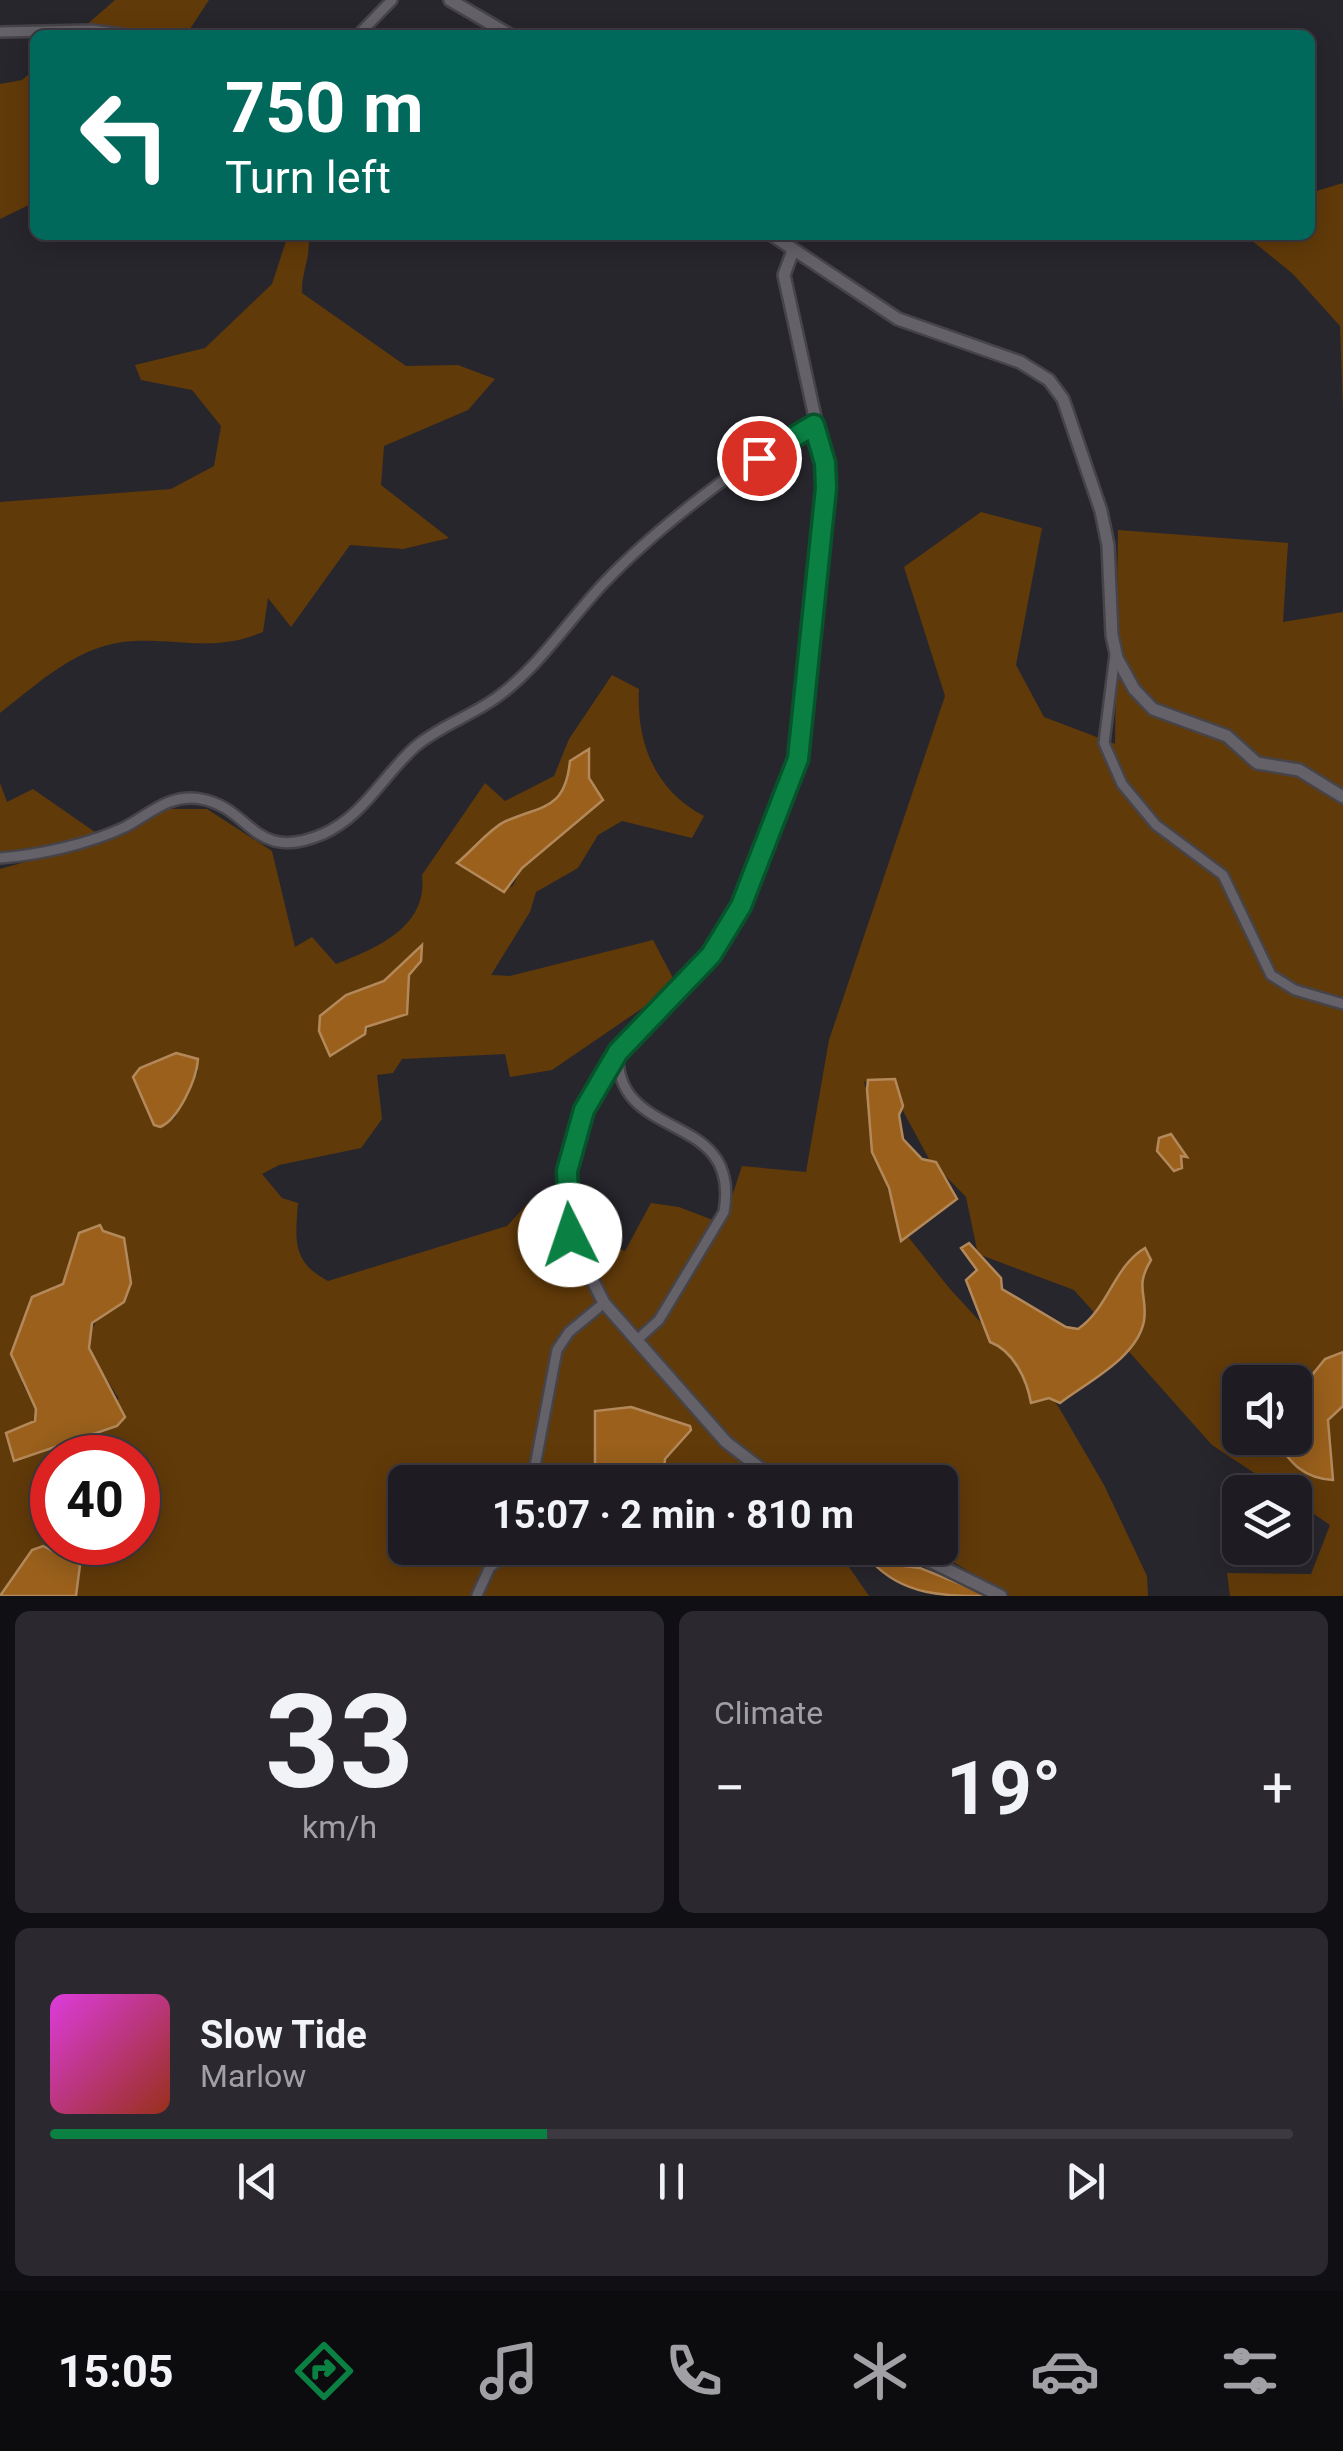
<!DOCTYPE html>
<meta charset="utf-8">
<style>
:root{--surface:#1e1c22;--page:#2b292f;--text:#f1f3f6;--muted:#a1a1a5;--line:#3c3a40;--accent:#0b8043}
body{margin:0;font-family:Roboto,sans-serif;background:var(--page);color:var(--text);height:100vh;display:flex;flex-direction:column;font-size:38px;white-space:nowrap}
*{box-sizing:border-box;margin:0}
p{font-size:32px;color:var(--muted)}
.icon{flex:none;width:55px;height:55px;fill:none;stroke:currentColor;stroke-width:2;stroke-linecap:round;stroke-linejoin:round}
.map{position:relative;height:1596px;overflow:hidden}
.details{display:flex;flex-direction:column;gap:15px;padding:15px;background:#100f13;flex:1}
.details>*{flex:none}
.guide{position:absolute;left:30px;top:30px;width:1285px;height:210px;border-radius:15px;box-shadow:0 5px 25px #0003,0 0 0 2px var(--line);background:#00695c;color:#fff;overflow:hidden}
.buttons{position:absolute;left:1222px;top:1365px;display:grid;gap:20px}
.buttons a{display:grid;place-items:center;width:90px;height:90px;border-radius:15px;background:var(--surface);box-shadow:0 5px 25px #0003,0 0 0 2px var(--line);font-size:50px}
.speed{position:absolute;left:30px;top:1435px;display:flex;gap:20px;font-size:50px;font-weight:700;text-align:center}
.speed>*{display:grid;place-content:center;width:130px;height:130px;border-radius:50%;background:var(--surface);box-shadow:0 5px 25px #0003,0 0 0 2px var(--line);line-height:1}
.speed .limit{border:15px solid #d22;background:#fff;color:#111}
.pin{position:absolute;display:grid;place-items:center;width:85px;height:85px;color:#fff;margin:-42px;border:5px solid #fff;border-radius:50%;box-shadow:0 2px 10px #0007}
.me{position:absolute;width:110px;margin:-55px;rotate:356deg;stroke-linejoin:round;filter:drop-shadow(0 0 8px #0008)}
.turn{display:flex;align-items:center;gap:35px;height:210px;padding:0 30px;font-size:45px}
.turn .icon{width:130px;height:130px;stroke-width:2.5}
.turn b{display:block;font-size:70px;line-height:85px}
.big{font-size:75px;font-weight:700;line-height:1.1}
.details .tile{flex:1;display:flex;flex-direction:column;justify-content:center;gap:15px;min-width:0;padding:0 35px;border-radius:15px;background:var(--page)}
.details .dial{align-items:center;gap:0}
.dial b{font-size:130px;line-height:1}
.song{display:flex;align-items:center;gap:30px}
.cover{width:120px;height:120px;border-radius:15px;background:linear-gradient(135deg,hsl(300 70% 55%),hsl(10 70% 35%))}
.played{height:10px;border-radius:5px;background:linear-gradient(90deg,var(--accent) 40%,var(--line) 40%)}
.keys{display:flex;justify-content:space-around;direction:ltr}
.heat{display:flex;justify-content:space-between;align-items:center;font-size:55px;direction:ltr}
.details .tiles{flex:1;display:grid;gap:15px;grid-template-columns:1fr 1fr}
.tile:last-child{grid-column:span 2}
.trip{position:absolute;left:388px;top:1465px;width:570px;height:100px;border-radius:15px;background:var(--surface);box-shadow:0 5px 25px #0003,0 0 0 2px var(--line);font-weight:700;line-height:100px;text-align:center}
.tab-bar{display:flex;height:160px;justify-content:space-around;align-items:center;background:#0c0b0e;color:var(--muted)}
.tab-bar .icon{width:70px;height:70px}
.tab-bar .active{color:var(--accent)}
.tab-bar b{font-size:45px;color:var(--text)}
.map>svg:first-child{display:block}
</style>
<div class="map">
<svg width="1343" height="1596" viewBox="0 0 1343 1596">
<rect width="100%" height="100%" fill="#28262d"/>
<path fill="#613a09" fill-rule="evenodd" d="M115 0H209L186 35H75Z
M35 69V202L0 219V84L22 80Z
M1343 183V411L1340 326 1293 274 1245 235H1310V193Z
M288 235H308C312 255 301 272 302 293L406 366 458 365 495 379 468 410 384 446 381 485 449 538 403 549 350 545 291 627 268 598 263 632C216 652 182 639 134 641 80 643 40 682 0 713V502L171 489 214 466 221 426 192 390 141 380 135 365 205 348 272 284Z
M981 512 1042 528 1016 665 1044 717 1115 744 1118 530 1288 543 1283 622 1343 612V1596H1230L1227 1573 1311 1574 1330 1525 1295 1501V1492H1283L1212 1445 1074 1290 978 1254 966 1197 929 1159 896 1098 864 1081 887 1187 901 1228 950 1289 1058 1406 1104 1485 1147 1576 1148 1596H1010L930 1548H940V1482H405V1548H836L869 1596H0V869L76 848 0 861V783L7 802 33 789 105 839 169 809H207L272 851 295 947 312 937 336 964C377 948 428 927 422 875L485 783 505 801 554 776 569 739 612 675 639 689C636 742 655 791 704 816L692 838 622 821 598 835 578 868 536 892 530 912 491 975 510 976 653 940 674 980 644 1007 552 1070 510 1077 505 1054 402 1059 393 1073 377 1075 382 1119 361 1148 279 1165 262 1174 282 1198 298 1203C295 1241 292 1262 328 1281L507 1226 527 1204 549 1217 558 1215 563 1224 559 1226 625 1251 651 1203 679 1207 723 1224 742 1166 806 1172 829 1040 945 696 904 567ZM590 749 589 778 602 800 522 868 512 887 458 864C469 852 491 828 506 821 543 805 565 809 570 761ZM422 946 421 961 409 975 407 1014 384 1018 342 1046 346 995 384 981ZM187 1057 197 1059 198 1072 175 1118 154 1125 133 1077ZM79 1234 124 1302C66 1332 93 1355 119 1399L6 1433 35 1421 36 1409 22 1383 72 1266ZM1240 1382H1295V1438H1240ZM52 1458H138V1542H52Z"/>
<path fill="#9a601c" stroke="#b3895b" stroke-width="2.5" d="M589 749V778L603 800 522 868 504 892 457 863C471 852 490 828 506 821 543 805 565 810 570 761Z
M422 945 421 961 409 975 407 1014 366 1027 365 1034 330 1056 319 1031 320 1016 346 995 384 981Z
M176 1053 198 1059C197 1079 178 1120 160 1127L154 1125 133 1077 140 1068Z
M895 1079 903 1106 899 1115 903 1139 922 1159 936 1162 957 1199 901 1241 889 1188 872 1152 867 1089 868 1080Z
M1171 1134 1187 1157 1181 1156 1182 1168 1174 1171 1157 1151 1159 1138Z
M100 1225 103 1231 124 1238 131 1283 124 1302 92 1323 89 1348 125 1417 117 1426 14 1461 6 1433 35 1421 36 1409 11 1354 32 1297 63 1284 79 1233Z
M969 1243 1001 1278 1002 1289 1066 1327 1078 1329C1108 1309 1114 1266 1145 1248L1151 1260C1134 1288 1148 1294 1144 1321 1137 1358 1087 1382 1060 1403L1049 1398 1031 1403C1027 1380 1014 1351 990 1342L966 1280 977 1270 961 1248Z
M1343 1352V1406L1328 1420 1333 1480C1301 1478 1291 1462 1273 1438H1295V1396L1325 1359Z
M631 1407 690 1426 691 1430 665 1459 663 1482H595V1411Z
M43 1546 80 1565 76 1596H0L32 1550Z
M872 1562 920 1568 991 1596C944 1596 904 1596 872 1562Z"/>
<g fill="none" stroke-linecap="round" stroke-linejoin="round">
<g stroke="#464449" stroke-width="14">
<path id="minor" d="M0 32 92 30 129 35
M358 35 392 0
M1115 655 1104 743 1122 784 1156 825 1223 875 1271 975 1295 990 1343 1004
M0 858C39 855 89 844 125 827 150 814 170 793 201 799 252 808 253 864 323 834 364 816 384 774 416 746 441 725 474 715 500 695 540 665 569 620 603 584 650 534 752 452 814 425
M618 1054C616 1144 742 1109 724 1212L659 1320 638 1339
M532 1482 557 1350 569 1332 604 1303
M477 1595 490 1567 515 1548"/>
</g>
<g stroke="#464449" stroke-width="16">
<path id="tertiary" d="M450 0 510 35
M772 235 898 319 1020 362 1049 380 1063 399 1101 511 1108 545 1112 635 1117 658 1134 689 1153 709 1227 736 1257 763 1299 770 1343 797
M778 1482 726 1442 604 1303 570 1235 567 1171 574 1135 600 1080 618 1052 711 955 741 906 767 843 798 759 826 488 825 463 784 275 792 253
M903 1548 1001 1596"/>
</g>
<use href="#minor" stroke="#646169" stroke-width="9"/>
<use href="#tertiary" stroke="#646169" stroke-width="11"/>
</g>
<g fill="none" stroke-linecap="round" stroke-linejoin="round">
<g stroke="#07532c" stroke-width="25">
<path id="route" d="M570 1235 567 1171 584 1110 618 1052 711 955 741 906 798 759 826 488 825 463 814 425 759 458"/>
</g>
<use href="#route" stroke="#0b8043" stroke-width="18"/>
</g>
</svg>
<div class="buttons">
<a><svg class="icon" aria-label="sound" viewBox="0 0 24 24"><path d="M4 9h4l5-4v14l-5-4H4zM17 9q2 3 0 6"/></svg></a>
<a><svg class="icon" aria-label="layers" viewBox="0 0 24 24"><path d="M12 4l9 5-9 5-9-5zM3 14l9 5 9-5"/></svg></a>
</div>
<div class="speed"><div class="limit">40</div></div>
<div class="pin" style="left:759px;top:458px;background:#d93025"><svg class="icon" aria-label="arrive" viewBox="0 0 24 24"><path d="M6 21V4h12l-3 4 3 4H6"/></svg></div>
<svg class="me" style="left:570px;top:1235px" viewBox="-20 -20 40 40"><circle r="19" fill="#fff"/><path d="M0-13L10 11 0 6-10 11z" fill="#0b8043"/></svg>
<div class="trip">15:07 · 2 min · 810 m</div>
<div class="guide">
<div class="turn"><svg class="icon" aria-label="left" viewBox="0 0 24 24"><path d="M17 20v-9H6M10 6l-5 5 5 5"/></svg><div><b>750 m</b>Turn left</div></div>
</div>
</div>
<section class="details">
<div class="tiles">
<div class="tile dial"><b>33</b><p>km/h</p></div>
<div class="tile"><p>Climate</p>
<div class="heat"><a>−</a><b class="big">19°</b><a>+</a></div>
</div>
<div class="tile">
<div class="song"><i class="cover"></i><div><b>Slow Tide</b><p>Marlow</p></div></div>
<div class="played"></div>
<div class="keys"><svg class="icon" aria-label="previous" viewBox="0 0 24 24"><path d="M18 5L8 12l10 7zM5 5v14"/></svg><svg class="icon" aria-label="pause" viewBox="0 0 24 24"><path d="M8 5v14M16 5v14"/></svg><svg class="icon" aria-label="next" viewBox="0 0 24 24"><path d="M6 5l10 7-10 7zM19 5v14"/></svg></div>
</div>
</div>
</section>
<nav class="tab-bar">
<b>15:05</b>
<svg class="icon active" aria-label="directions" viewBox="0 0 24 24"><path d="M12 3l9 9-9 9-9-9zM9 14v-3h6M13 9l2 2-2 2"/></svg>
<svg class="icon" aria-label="music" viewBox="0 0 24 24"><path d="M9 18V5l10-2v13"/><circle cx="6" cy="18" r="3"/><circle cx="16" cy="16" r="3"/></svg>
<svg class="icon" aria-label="phone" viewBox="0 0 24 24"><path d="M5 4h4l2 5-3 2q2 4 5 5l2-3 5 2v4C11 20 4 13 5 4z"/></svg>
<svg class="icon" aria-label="climate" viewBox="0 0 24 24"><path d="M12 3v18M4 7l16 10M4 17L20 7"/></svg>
<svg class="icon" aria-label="car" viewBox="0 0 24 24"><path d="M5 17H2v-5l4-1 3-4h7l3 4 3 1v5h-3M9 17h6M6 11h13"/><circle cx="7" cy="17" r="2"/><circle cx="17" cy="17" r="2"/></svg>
<svg class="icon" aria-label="filters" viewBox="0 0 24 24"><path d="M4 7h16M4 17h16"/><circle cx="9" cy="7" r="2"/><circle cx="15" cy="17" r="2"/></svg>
</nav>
